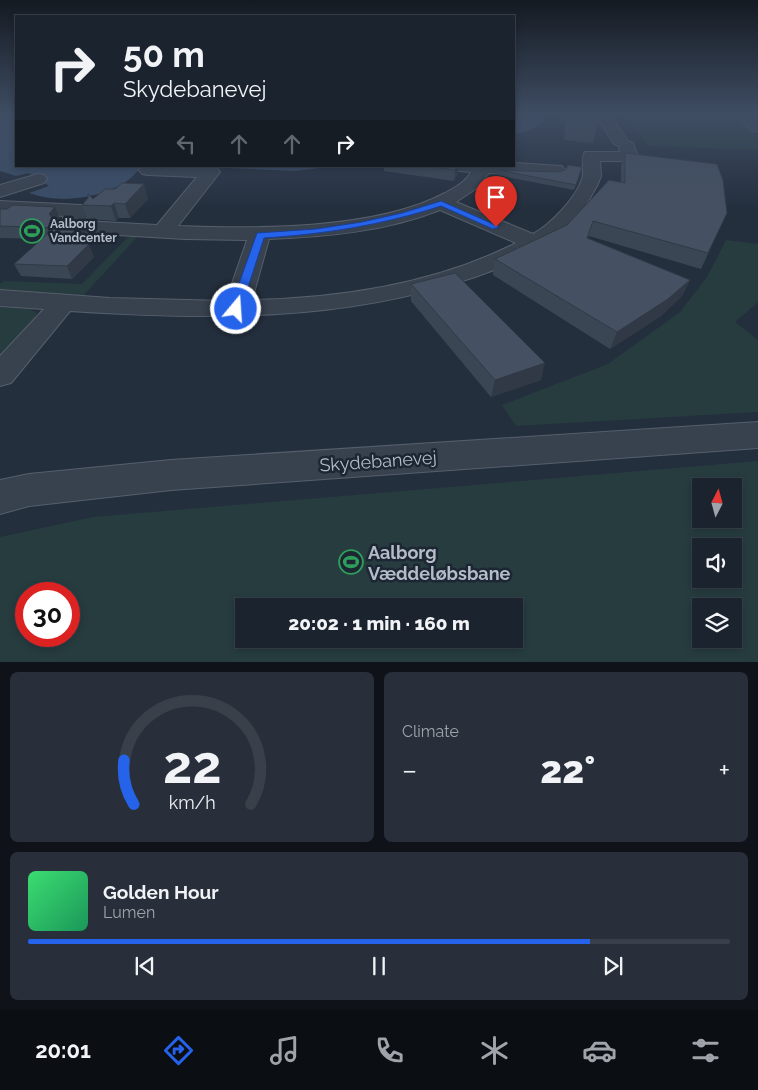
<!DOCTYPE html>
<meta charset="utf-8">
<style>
:root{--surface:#1b232e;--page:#282f3a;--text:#f1f3f6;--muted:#a0a4aa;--line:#39404a;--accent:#2563eb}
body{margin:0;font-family:Raleway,sans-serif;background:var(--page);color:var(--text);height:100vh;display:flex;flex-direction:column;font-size:19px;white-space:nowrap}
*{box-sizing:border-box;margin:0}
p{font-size:16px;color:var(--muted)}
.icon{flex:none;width:28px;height:28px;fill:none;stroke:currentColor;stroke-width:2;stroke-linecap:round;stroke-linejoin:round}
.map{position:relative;height:662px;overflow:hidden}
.panel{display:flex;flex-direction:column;gap:10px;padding:10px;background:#0f1319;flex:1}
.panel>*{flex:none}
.top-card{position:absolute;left:15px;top:15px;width:500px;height:152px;border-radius:0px;box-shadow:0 2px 8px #0003,0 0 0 1px var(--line);background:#1b232e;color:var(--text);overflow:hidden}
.needle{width:32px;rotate:6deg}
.buttons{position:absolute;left:692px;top:478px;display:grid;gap:10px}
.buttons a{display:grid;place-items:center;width:50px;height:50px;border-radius:0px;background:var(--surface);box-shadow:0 2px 8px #0003,0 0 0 1px var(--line);font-size:25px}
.speed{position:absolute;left:15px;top:582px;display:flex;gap:10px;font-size:25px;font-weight:700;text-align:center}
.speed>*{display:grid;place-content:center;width:65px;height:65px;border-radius:50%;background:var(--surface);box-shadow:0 2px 8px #0003,0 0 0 1px var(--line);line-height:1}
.speed .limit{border:8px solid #d22;background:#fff;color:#111}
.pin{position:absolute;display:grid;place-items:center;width:42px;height:42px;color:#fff;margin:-51px -21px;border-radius:50% 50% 50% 0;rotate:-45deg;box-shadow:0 0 5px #0007}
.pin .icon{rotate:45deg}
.me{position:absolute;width:55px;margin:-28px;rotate:18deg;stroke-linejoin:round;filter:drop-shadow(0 0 4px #0008)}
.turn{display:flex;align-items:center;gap:18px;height:105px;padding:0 25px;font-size:22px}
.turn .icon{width:65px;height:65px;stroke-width:2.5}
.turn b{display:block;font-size:35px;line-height:42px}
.lanes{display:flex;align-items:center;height:48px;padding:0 25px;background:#0003;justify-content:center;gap:25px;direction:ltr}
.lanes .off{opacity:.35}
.big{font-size:38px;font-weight:800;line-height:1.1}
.panel .tile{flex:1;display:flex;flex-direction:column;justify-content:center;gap:8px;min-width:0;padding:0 18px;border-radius:8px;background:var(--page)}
.panel .dial{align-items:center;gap:0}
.dial svg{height:130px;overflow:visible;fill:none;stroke:var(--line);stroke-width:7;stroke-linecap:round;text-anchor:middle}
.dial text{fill:var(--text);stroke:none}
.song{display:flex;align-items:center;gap:15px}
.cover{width:60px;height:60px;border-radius:8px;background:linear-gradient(135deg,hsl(140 70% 55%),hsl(150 70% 35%))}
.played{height:5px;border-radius:2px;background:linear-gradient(90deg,var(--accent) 80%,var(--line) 80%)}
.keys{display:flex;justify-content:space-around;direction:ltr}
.heat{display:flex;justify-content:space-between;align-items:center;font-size:28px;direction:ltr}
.panel .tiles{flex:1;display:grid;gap:10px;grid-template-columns:1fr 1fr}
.tile:last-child{grid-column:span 2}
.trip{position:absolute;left:235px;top:598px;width:288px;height:50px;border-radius:0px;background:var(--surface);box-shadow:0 2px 8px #0003,0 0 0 1px var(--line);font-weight:800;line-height:50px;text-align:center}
.menu{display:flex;height:80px;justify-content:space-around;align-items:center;background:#0b0e12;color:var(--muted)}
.menu .icon{width:35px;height:35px}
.menu .active{color:var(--accent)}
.menu b{font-size:22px;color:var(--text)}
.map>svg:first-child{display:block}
</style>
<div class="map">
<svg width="758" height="663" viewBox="0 0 758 663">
<rect width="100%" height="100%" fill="#242f3e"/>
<path fill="#263c3f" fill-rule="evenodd" d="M624 115H732L758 136V150L648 146Z
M130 235 138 236 82 297 0 293V284L4 281 82 284Z
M726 240 758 244V302L735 322 758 340V412L516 426 502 405 608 364 680 312 707 277Z
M0 307 29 309 37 313 32 322 0 358Z
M758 461V662H0V537L93 517ZM701 486H734V519H701ZM701 546H734V579H701ZM26 594H69V636H26ZM244 606H514V639H244ZM701 606H734V639H701Z"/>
<path fill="#394c67" d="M7 115H16V166H160L142 167C136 172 131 179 124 183 97 199 59 204 29 193L49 186 29 173 16 176 0 171V116Z
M514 115H540L543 121 531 130 514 135Z
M184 166H336L295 171Z"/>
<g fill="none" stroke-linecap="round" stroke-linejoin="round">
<g stroke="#565f6c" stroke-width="2">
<path id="minor" d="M596 115H610L628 141 633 143 638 157 636 161H600L601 176 598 184C588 202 576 223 560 236 542 252 498 269 475 277 341 322 209 320 70 311L11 383 0 386V356L44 309 0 306V290L110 298 226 301 247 240 185 239 67 232 60 230 56 226 65 216 0 213V201L82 205 89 207 92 211 84 221 157 225 197 177 148 175 142 174 139 170 142 166 211 167 217 168 220 172 178 226C256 229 375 230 445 193 454 188 466 182 471 172L448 170 446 166H514V163L562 166 565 170 562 174 556 175 489 173 477 188 456 202 533 234C550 225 576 198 582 179 585 170 580 160 585 152H620L619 146 614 144ZM440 210 516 243C435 284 341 298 252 300L269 239C326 237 387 231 440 210Z
M734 115H750L758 121V132L753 131Z
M38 174 44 175 47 179 44 183 0 197V185Z
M758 422V448L171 490 29 506 0 514V480L29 474 171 460Z"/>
</g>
<use href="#minor" fill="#38414e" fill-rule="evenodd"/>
</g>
<path fill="#3b4654" d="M563 115H598V122L593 143 564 140 566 120 563 119Z
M625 153 727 213 701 269 589 236 588 238 690 280 682 296 661 316 610 349 493 275 495 259 567 225 621 182V166Z
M384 166H459L458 173 454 181 384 171Z
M582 167 574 190 497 175 498 170 557 172Z
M93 199H148L130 218H119L116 221 88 219 82 205Z
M0 209 60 219 59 220 82 223 87 235 78 244 94 257 72 279 21 276 14 264 42 239 0 238Z
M411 284 541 380 491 397 411 301Z"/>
<path fill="#303945" d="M457 166H459L458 173 454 181 455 170Z
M144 184 148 199 130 218 125 204Z
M114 203 119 218 116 221 111 206Z
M55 207 60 219 54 226 49 214Z
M82 223 87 235 67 255 62 243Z
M89 244 94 257 72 279 67 266Z
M690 280 682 296 661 316 610 349 617 332Z
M545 363 541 380 491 397 495 380Z"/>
<path fill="#455162" stroke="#303945" d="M569 115H598V122L569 119Z
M625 153 717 164 723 180 727 213 708 253 593 221 587 238 690 280 668 299 617 332 495 259 567 225 609 180 625 183Z
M568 165 582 167 576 185 498 170 557 172 565 170Z
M429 166H457L455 170Z
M122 183 144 184 125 204 114 203 111 206 82 205 88 198V194L93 199 105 189H115Z
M13 205 55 207 49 214 54 220 82 223 62 243 89 244 67 266 14 264 54 228 0 226V209H7Z
M455 273 545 363 495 380 411 284Z"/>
<linearGradient id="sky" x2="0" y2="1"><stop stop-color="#141a22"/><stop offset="0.55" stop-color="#3f4d63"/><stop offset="1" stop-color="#3f4d63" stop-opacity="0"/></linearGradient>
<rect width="758" height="208" fill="url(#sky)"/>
<path fill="#2563eb" stroke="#184099" d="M441 201 500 227 493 229 441 206C382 225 326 234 264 238L241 309 236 312 230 309 257 233 316 229 362 222 402 213Z"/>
<defs>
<g id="stadium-ring" transform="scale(1.25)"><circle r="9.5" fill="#1d2633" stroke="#2e9e5b" stroke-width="1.5"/><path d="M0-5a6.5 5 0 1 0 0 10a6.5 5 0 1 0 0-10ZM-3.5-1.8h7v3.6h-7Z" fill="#2e9e5b"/></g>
</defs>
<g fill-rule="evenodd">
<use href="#stadium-ring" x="32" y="231"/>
<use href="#stadium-ring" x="351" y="562"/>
</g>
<g text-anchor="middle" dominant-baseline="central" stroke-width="5" stroke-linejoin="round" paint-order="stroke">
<g font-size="12" font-weight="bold" fill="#b4bcc9" stroke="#1d2633" text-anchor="start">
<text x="50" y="224">Aalborg<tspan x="50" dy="14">Vandcenter</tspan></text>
</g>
<g font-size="18" fill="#b4bcc9" stroke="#1d2633">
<text transform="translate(378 461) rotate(-4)">Skydebanevej</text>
</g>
<g font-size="18" font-weight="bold" fill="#b4bcc9" stroke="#1d2633" text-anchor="start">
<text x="368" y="552">Aalborg<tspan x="368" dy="21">Væddeløbsbane</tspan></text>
</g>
</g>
</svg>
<div class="buttons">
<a><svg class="needle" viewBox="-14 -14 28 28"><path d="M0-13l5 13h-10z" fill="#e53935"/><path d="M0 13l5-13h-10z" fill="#a0a4aa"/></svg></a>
<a><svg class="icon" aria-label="sound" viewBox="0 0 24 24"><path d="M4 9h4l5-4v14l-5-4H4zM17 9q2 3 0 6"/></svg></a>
<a><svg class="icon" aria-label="layers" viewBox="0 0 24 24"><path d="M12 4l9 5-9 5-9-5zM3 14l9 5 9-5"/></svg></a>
</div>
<div class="speed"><div class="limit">30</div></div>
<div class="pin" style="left:496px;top:227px;background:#d93025"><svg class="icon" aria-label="arrive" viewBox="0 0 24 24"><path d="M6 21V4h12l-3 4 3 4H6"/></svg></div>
<svg class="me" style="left:236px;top:309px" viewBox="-20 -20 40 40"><circle r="17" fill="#2563eb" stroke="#fff" stroke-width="3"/><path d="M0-11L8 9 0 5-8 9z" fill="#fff"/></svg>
<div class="trip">20:02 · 1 min · 160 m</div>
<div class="top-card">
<div class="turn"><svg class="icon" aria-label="right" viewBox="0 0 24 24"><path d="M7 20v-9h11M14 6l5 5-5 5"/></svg><div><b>50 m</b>Skydebanevej</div></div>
<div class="lanes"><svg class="icon off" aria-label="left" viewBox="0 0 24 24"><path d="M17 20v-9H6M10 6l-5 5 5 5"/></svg><svg class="icon off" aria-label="ahead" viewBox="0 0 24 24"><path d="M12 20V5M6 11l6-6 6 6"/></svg><svg class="icon off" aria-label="ahead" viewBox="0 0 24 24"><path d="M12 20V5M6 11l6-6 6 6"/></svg><svg class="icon" aria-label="right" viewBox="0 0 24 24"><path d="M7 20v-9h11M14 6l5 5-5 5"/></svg></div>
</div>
</div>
<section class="panel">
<div class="tiles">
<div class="tile dial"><svg viewBox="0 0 100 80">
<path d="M14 69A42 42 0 1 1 86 69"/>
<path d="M14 69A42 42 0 0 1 8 42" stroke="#2563eb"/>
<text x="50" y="56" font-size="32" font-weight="700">22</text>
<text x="50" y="72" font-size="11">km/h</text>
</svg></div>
<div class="tile"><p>Climate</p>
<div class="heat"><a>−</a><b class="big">22°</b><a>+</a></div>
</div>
<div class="tile">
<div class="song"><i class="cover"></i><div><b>Golden Hour</b><p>Lumen</p></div></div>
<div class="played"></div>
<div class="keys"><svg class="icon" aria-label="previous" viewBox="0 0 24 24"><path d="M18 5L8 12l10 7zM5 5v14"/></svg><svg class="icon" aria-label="pause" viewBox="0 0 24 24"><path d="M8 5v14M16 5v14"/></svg><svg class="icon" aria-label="next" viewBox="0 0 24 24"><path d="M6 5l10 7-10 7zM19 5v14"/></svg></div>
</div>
</div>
</section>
<nav class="menu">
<b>20:01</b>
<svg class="icon active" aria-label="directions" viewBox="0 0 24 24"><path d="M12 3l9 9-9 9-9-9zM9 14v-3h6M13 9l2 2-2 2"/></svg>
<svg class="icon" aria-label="music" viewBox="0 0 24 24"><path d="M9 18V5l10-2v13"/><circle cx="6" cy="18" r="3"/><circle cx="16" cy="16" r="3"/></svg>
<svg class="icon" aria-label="phone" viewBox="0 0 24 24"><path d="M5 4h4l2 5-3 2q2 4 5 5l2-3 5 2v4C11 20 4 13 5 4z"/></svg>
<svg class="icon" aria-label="climate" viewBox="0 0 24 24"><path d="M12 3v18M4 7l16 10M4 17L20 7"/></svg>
<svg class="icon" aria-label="car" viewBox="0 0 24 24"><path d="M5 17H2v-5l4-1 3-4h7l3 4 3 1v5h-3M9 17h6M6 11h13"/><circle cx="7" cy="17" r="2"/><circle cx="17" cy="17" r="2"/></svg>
<svg class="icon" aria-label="filters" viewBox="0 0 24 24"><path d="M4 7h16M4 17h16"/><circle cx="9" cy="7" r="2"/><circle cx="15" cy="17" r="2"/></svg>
</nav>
